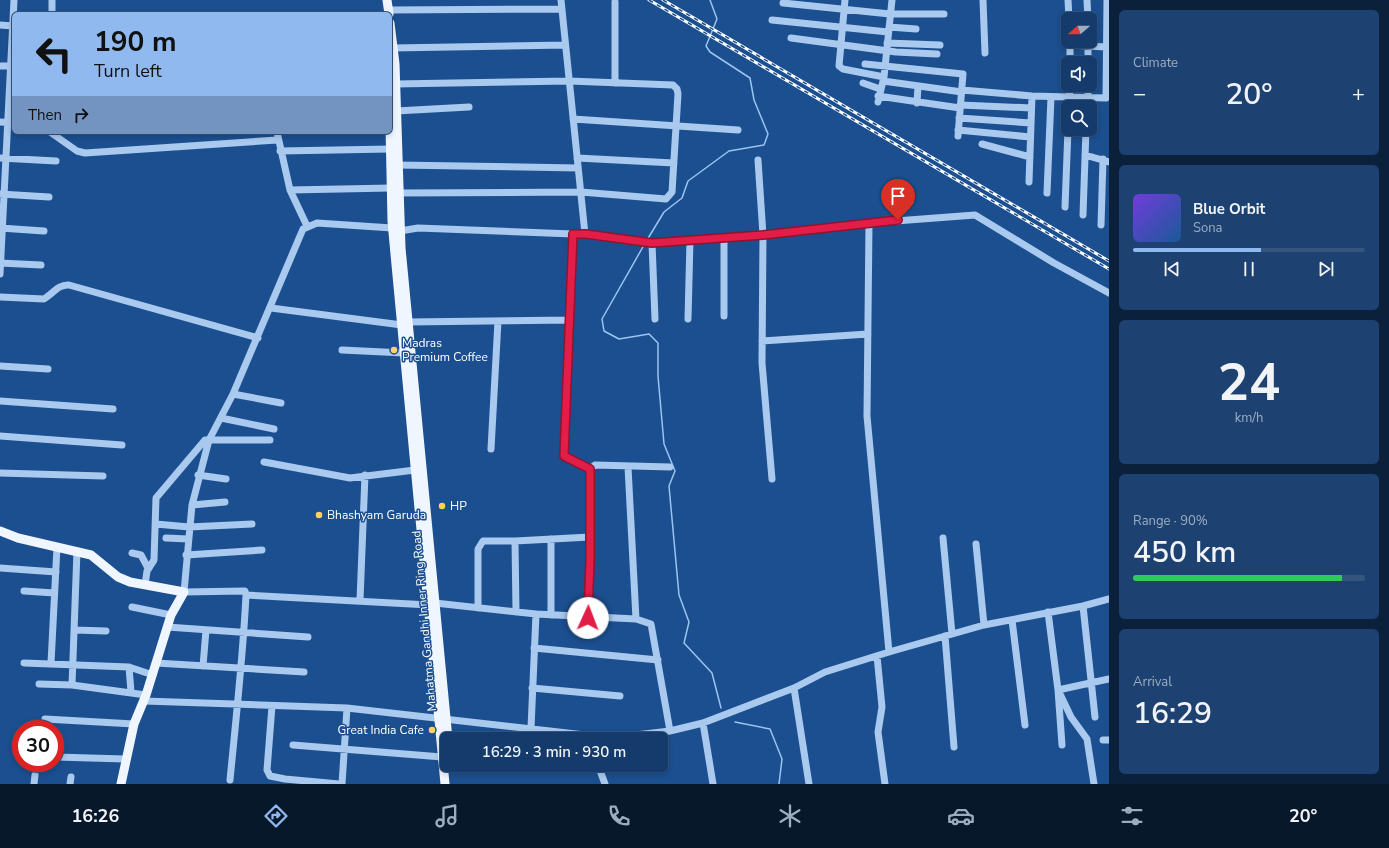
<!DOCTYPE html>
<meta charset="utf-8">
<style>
:root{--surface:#143b6b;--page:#1d4271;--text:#f1f3f6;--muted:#9dadc1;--line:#33557e;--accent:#90b9f0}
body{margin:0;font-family:"Nunito Sans",sans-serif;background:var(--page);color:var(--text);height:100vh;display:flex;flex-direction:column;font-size:15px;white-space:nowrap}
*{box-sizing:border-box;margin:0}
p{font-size:13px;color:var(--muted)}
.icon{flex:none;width:22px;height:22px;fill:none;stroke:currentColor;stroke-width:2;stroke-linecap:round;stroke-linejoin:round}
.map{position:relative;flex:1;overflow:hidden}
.details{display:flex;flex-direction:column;gap:10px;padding:10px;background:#0b203b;width:280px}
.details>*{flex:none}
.guide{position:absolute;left:12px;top:12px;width:380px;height:122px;border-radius:6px;box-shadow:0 2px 6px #0003,0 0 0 1px var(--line);background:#90b9f0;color:#111;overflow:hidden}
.needle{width:26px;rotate:250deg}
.tools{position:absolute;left:1061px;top:12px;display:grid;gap:8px}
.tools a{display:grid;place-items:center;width:36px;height:36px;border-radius:6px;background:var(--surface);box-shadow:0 2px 6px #0003,0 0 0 1px var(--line);font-size:20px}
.speed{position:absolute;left:12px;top:720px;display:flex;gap:8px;font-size:20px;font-weight:700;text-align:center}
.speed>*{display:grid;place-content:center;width:52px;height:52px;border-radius:50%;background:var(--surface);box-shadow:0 2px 6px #0003,0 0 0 1px var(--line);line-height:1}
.speed .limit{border:6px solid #d22;background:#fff;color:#111}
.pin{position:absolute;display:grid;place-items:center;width:34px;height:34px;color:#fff;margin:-41px -17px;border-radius:50% 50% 50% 0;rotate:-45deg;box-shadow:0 0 4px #0007}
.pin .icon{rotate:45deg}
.me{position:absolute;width:44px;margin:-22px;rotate:2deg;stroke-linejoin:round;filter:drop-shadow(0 0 3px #0008)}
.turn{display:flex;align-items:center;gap:14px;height:84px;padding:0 16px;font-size:18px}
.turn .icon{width:52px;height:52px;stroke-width:2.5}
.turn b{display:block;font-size:28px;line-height:34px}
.then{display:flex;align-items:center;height:38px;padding:0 16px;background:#0003;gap:8px;font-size:15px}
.big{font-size:30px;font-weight:600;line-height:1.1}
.details .card{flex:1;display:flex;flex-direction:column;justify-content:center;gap:6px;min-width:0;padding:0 14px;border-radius:6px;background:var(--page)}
.details .dial{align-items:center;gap:0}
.dial b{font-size:52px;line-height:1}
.song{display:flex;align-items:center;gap:12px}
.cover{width:48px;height:48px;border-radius:6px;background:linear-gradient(135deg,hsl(260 70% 55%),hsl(210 70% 35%))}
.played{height:4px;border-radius:2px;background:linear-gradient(90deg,var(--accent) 55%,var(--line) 55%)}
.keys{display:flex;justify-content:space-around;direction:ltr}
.heat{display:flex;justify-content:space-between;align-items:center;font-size:22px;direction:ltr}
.charge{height:6px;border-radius:3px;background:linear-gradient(90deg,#34c759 90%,var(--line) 0)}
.trip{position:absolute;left:440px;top:732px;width:228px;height:40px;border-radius:6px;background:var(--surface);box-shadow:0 2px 6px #0003,0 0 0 1px var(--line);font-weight:600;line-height:40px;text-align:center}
.tabs{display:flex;height:64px;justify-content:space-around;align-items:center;background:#08182b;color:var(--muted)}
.tabs .icon{width:28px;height:28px}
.tabs .on{color:var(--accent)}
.tabs b{font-size:18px;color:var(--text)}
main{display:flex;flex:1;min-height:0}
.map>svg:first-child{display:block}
</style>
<main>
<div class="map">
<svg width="1109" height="784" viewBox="0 0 1109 784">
<rect width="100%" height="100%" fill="#1b4f8f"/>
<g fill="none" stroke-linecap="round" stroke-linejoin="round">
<path stroke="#9cc4f0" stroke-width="1.5" d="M647 240 664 212 682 198 688 181 729 151 764 145 768 134 754 100 750 78 710 52 706 46 717 19 710 0
M644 245 602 319 604 331 619 339 649 334 658 343V376L664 444 675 471 669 486 679 595 689 622 684 643 712 673 721 708
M735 722 770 729 782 759 779 784"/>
<path stroke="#a9c9ee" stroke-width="7" d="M561 0 585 234
M845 0 839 66 843 69 884 77
M983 0 985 53
M1068 0 1069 19
M1087 0 1088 19
M783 3 890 14H944
M389 10 561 9
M52 14V0
M772 20 888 32
M0 25 13 26
M889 27 916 29
M791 38 896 52 937 54
M1070 41V63
M1088 41V63
M887 43 940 45
M1070 45 1106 47
M393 48 565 45
M865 64 963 74 958 136
M0 66H14
M883 81 962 92
M615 83V2
M863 83 880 89
M395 84 569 81 673 85 677 89 678 94 672 192 666 199 581 192 398 193
M962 90 1032 96 1106 98 1107 0
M878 96 960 108
M878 102 884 77 892 0
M917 103 918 86
M960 105 1031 108
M1069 107 1070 85
M1088 107V85
M396 111 469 107
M959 118 1031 123
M573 119 738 130
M0 122 14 123
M958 130 1030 137
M50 132 77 151 85 153 277 140
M277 132 290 190 307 226
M982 144 1030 157
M280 151 390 149
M1085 155 1109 162
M0 158 56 161
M577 158 674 163
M758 160 763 235 762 363 772 479
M397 165 578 168
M1029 182 1032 96
M290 190 391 188
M1047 193 1051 97
M0 194 49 197
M1065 207 1068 129
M1083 215 1086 129
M869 223 975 215 1054 263 1109 293
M1101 225 1103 159
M0 228 44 231
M400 231 418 228 573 234
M652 243 655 319
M0 263 41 265
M0 274 14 0
M0 297 44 299C53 294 58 284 69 285L258 338
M271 308 402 325
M724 316V237
M688 319 690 240
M408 322 570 320
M762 341 868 334
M342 350 404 353
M0 366 48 369
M233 394 281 403
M0 401 113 409
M221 418 274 429
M0 436 122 445
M491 449 498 321
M264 462 350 478 415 470
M628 467 636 619
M590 469 564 456 573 234H585L652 243 763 235 869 223 867 416 889 652
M0 473 103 476
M198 475 226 479
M192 505 225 502
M156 524 189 527 252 524
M166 538 188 539
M943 538 952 634
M515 541 590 537
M976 544 984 625
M77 551 72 685 146 695
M132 553 141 555 148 568
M186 555 262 550
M0 568 56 572
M145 585 147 571 154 560 156 498 205 440H270
M24 591 54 593
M246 595 245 591 184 592 192 505 209 440 233 394 303 229 317 223 392 228
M360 600 365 475
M435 603 536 614
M1083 606 1095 717
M132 607 171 615
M478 608V549L483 541H515L516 612
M1048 612 1058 690 1062 745
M551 615V539
M588 618 590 561V469L595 465 670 467
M1012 620 1025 725
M167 627 308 637
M74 630 106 631
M945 636 954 747
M534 648 658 660
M877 656 882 707 878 732 885 784
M24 663 129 667 153 675
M51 663 57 547
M156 663 304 672
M203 666 206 630
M129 667 131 692
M39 684 72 685
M532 688 620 696
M794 688 809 784
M1058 690 1109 679
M1060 694 1071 717 1087 739 1094 784
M144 701 347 708 585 735 627 736 670 731 703 723 794 688 825 672 889 652 984 625 1083 606 1109 599
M272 706 267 770 270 776 285 779 339 784
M45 719 134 724
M703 723 713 784
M531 728 536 614 636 619 651 624 670 731
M1103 740H1109
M293 745 442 757
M55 757 125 759
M598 765 605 784
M230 780C236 718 243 657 246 595L429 605
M34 784 35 775
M70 784 71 777
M342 784 347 708"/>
<path stroke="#f0f6ff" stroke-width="9" d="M387 0 389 14
M390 23 395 64 401 248 448 739
M390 126 392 221 395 254 445 784
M0 531 18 538 91 555 118 577 130 582 184 592 171 615 146 695 134 724 121 784"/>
<g stroke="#fff" stroke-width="3">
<path id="rail" d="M649 0 1109 269
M663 0 1109 261"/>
</g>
<use href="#rail" stroke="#1b4f8f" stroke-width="1.5" stroke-dasharray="4.5" stroke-linecap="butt"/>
</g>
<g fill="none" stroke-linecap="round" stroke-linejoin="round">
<g stroke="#92132f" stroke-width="10">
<path id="route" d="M588 618 590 560V469L564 456 573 234H586L652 243 763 235 898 220"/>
</g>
<use href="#route" stroke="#e11d48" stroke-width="7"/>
</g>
<g fill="#ffd166" stroke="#1b4f8f" stroke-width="1.5">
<circle cx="394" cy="350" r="4"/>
<circle cx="442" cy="506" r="4"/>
<circle cx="319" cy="515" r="4"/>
<circle cx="432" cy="730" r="4"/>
</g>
<g text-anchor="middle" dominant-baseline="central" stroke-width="3" stroke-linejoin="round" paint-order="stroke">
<g font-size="12" fill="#fff" stroke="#1b4f8f" text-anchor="start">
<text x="402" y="343">Madras<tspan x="402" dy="14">Premium Coffee</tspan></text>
<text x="450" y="506">HP</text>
<text x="327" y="515">Bhashyam Garuda</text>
<text x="424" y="730" text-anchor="end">Great India Cafe</text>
</g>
<g font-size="12" fill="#fff" stroke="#1b4f8f">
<text transform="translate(424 621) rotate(-95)">Mahatma Gandhi Inner Ring Road</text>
</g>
</g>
</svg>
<div class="tools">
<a><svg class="needle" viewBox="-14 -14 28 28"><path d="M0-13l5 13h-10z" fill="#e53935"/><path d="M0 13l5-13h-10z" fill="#9dadc1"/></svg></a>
<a><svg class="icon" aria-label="sound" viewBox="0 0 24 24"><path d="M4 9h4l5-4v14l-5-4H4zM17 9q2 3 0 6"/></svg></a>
<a><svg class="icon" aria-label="search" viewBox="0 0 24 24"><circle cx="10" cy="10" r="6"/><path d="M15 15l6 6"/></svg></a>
</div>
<div class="speed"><div class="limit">30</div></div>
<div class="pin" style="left:898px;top:220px;background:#d93025"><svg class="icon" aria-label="arrive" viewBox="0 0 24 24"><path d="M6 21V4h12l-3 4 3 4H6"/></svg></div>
<svg class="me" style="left:588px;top:618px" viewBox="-20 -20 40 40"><circle r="19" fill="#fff"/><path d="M0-13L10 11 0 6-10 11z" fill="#e11d48"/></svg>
<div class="trip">16:29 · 3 min · 930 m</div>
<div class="guide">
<div class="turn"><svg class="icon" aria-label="left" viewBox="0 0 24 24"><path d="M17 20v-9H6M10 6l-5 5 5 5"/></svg><div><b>190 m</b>Turn left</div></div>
<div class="then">Then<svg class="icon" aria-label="right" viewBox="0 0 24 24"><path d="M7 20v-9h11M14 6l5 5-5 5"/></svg></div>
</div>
</div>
<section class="details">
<div class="card"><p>Climate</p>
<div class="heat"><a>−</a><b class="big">20°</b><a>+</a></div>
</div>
<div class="card">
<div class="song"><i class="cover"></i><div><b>Blue Orbit</b><p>Sona</p></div></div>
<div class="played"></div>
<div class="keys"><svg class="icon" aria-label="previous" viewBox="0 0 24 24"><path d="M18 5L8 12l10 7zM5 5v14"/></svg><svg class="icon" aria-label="pause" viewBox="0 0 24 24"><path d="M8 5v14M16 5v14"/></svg><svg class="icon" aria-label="next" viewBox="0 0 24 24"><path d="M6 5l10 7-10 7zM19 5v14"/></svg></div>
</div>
<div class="card dial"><b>24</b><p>km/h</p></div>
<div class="card"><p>Range · 90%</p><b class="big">450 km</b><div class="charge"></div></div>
<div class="card"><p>Arrival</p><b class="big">16:29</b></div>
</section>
</main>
<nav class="tabs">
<b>16:26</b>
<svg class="icon on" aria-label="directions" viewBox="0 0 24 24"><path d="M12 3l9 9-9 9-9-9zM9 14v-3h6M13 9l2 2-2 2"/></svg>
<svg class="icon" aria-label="music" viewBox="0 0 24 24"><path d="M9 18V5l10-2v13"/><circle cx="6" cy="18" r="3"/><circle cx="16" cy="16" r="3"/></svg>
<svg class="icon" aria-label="phone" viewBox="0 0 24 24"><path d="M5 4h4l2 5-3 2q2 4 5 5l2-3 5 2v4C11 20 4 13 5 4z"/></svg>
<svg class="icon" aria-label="climate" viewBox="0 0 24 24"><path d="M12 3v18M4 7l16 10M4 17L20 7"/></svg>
<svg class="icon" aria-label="car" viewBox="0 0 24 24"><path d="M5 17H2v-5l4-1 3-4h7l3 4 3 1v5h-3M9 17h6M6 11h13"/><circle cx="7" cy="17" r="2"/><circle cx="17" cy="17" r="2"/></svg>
<svg class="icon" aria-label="filters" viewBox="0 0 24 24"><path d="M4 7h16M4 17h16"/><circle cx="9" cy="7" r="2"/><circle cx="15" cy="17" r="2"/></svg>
<b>20°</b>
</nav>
